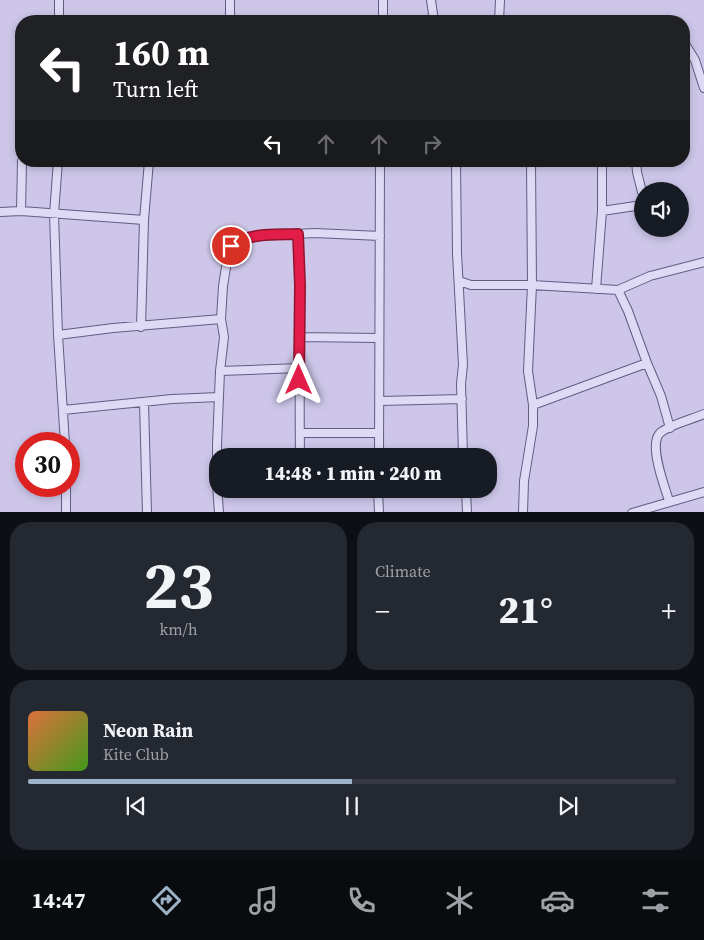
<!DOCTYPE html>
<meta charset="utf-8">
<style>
:root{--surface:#171b24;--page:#242831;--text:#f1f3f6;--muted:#9ea1a6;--line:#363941;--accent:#9cb2c6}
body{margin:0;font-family:"Source Serif 4",serif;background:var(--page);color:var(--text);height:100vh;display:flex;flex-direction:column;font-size:19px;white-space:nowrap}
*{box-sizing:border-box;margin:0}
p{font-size:16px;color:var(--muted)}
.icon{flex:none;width:28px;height:28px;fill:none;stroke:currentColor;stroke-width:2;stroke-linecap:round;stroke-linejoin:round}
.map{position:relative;height:512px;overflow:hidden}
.side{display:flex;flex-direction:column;gap:10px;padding:10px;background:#0d0f14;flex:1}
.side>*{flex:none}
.guide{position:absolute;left:15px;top:15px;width:675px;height:152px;border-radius:20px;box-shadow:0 2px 8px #0003;background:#202124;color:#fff;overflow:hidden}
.controls{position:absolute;left:634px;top:182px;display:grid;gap:10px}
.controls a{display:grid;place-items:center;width:55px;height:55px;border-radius:50%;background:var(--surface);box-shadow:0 2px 8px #0003;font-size:25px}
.speed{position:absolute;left:15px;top:432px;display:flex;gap:10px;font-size:25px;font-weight:700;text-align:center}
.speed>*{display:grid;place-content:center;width:65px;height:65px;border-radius:50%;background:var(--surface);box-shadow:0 2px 8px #0003;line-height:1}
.speed .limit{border:8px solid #d22;background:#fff;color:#111}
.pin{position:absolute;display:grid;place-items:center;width:42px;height:42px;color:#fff;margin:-21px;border:2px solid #fff;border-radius:50%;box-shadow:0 1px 5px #0007}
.me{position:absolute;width:55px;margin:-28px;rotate:0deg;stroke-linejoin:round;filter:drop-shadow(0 0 4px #0008)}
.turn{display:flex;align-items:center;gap:18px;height:105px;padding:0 15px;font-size:22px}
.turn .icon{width:65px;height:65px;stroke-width:2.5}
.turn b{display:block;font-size:35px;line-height:42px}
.lanes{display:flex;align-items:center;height:48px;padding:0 15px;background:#0003;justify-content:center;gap:25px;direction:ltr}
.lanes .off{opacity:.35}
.big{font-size:38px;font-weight:800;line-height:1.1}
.side .card{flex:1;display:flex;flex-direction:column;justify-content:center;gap:8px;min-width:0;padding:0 18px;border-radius:20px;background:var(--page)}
.side .dial{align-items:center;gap:0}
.dial b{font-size:65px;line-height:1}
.song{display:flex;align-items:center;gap:15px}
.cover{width:60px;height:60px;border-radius:8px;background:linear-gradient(135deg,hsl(20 70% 55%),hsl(100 70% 35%))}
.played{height:5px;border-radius:2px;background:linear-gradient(90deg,var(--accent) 50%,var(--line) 50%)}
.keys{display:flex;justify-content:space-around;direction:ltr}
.heat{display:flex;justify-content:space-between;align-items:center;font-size:28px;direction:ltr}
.side .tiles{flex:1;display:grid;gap:10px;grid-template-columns:1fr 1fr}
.card:last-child{grid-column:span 2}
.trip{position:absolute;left:209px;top:448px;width:288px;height:50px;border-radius:20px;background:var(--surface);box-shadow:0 2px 8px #0003;font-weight:800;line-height:50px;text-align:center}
.dock{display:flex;height:80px;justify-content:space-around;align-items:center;background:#090b0e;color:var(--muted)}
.dock .icon{width:35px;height:35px}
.dock .selected{color:var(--accent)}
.dock b{font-size:22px;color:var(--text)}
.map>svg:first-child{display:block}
</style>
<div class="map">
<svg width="704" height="513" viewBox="0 0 704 513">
<rect width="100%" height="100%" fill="#cdc6e9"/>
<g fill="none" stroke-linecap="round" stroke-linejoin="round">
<g stroke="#5e5e83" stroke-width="10">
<path id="minor" d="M431 0 434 21
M59 21V0
M230 21V0
M383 21V0
M499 21 500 0
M684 42 695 60 704 88
M58 161 54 214 58 335 65 444
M456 161 457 253 463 365 461 384 463 456
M636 161 637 172 642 192
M21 211 22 161
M602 211 642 205
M0 212 21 211 144 220
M298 234C301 308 299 382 300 456
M459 281 471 285H532L531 161
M596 289 602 211V161
M618 290 628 311 647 363 661 396 670 428
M141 327 144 220 149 161
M58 335 113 328 221 319
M299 337 379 338
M220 371 299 368
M380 401 462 399
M144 403 147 513
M533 405 647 363
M63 410 172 399 219 397
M300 433H379
M379 456 380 161
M66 486V513
M378 489 379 513
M466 489 467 513
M299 492V489
M669 501C665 487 648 445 660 433 669 425 693 419 704 414
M219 513 217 484V445L220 371 224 337 221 319 223 286 228 255 231 246 240 239 257 236 315 233 380 236
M523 513 524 481 533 426V405L528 371 532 285 618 290 650 276 704 262
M632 513 704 492"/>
</g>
<use href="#minor" stroke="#ded9f5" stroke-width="8"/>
</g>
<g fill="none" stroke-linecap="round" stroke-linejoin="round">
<g stroke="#92132f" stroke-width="12">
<path id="route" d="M231 246C250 232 276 235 298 234L300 285 299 380"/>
</g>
<use href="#route" stroke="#e11d48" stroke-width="9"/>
</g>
</svg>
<div class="controls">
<a><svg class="icon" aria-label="sound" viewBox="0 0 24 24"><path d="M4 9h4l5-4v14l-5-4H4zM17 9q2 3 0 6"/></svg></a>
</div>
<div class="speed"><div class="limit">30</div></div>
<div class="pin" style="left:231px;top:246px;background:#d93025"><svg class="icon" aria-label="arrive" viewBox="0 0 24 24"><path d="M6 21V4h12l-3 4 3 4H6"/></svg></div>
<svg class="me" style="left:299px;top:380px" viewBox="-20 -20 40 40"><path d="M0-17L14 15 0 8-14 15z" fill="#e11d48" stroke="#fff" stroke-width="4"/></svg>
<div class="trip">14:48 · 1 min · 240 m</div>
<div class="guide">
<div class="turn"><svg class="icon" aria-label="left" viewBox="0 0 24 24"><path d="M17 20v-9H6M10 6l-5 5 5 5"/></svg><div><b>160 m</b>Turn left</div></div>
<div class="lanes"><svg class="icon" aria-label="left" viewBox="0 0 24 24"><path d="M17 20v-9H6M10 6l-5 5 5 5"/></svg><svg class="icon off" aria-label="ahead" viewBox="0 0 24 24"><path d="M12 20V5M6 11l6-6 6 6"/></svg><svg class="icon off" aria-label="ahead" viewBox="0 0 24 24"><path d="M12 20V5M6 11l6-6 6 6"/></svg><svg class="icon off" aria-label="right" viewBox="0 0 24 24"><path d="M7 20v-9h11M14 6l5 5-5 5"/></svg></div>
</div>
</div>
<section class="side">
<div class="tiles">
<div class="card dial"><b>23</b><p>km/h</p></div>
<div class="card"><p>Climate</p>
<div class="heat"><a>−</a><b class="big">21°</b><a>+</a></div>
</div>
<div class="card">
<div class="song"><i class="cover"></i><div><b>Neon Rain</b><p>Kite Club</p></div></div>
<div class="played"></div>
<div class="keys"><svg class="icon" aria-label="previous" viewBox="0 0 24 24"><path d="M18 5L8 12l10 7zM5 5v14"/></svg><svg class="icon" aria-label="pause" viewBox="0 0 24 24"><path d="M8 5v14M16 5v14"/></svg><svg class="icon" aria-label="next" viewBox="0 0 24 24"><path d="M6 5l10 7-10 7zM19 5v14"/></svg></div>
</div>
</div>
</section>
<nav class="dock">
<b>14:47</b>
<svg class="icon selected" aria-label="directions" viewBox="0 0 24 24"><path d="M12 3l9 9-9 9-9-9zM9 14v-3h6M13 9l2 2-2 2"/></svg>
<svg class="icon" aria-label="music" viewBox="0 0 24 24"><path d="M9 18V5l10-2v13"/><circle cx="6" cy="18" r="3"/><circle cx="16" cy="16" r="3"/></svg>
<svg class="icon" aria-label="phone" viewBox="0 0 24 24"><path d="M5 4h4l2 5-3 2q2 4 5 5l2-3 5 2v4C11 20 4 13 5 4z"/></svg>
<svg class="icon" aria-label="climate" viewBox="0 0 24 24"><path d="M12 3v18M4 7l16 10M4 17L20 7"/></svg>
<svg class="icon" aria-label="car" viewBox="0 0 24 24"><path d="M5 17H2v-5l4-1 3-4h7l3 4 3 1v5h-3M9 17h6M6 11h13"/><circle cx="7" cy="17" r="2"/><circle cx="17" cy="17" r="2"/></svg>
<svg class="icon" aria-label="filters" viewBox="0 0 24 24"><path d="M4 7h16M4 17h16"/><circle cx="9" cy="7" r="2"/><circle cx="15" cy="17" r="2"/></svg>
</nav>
